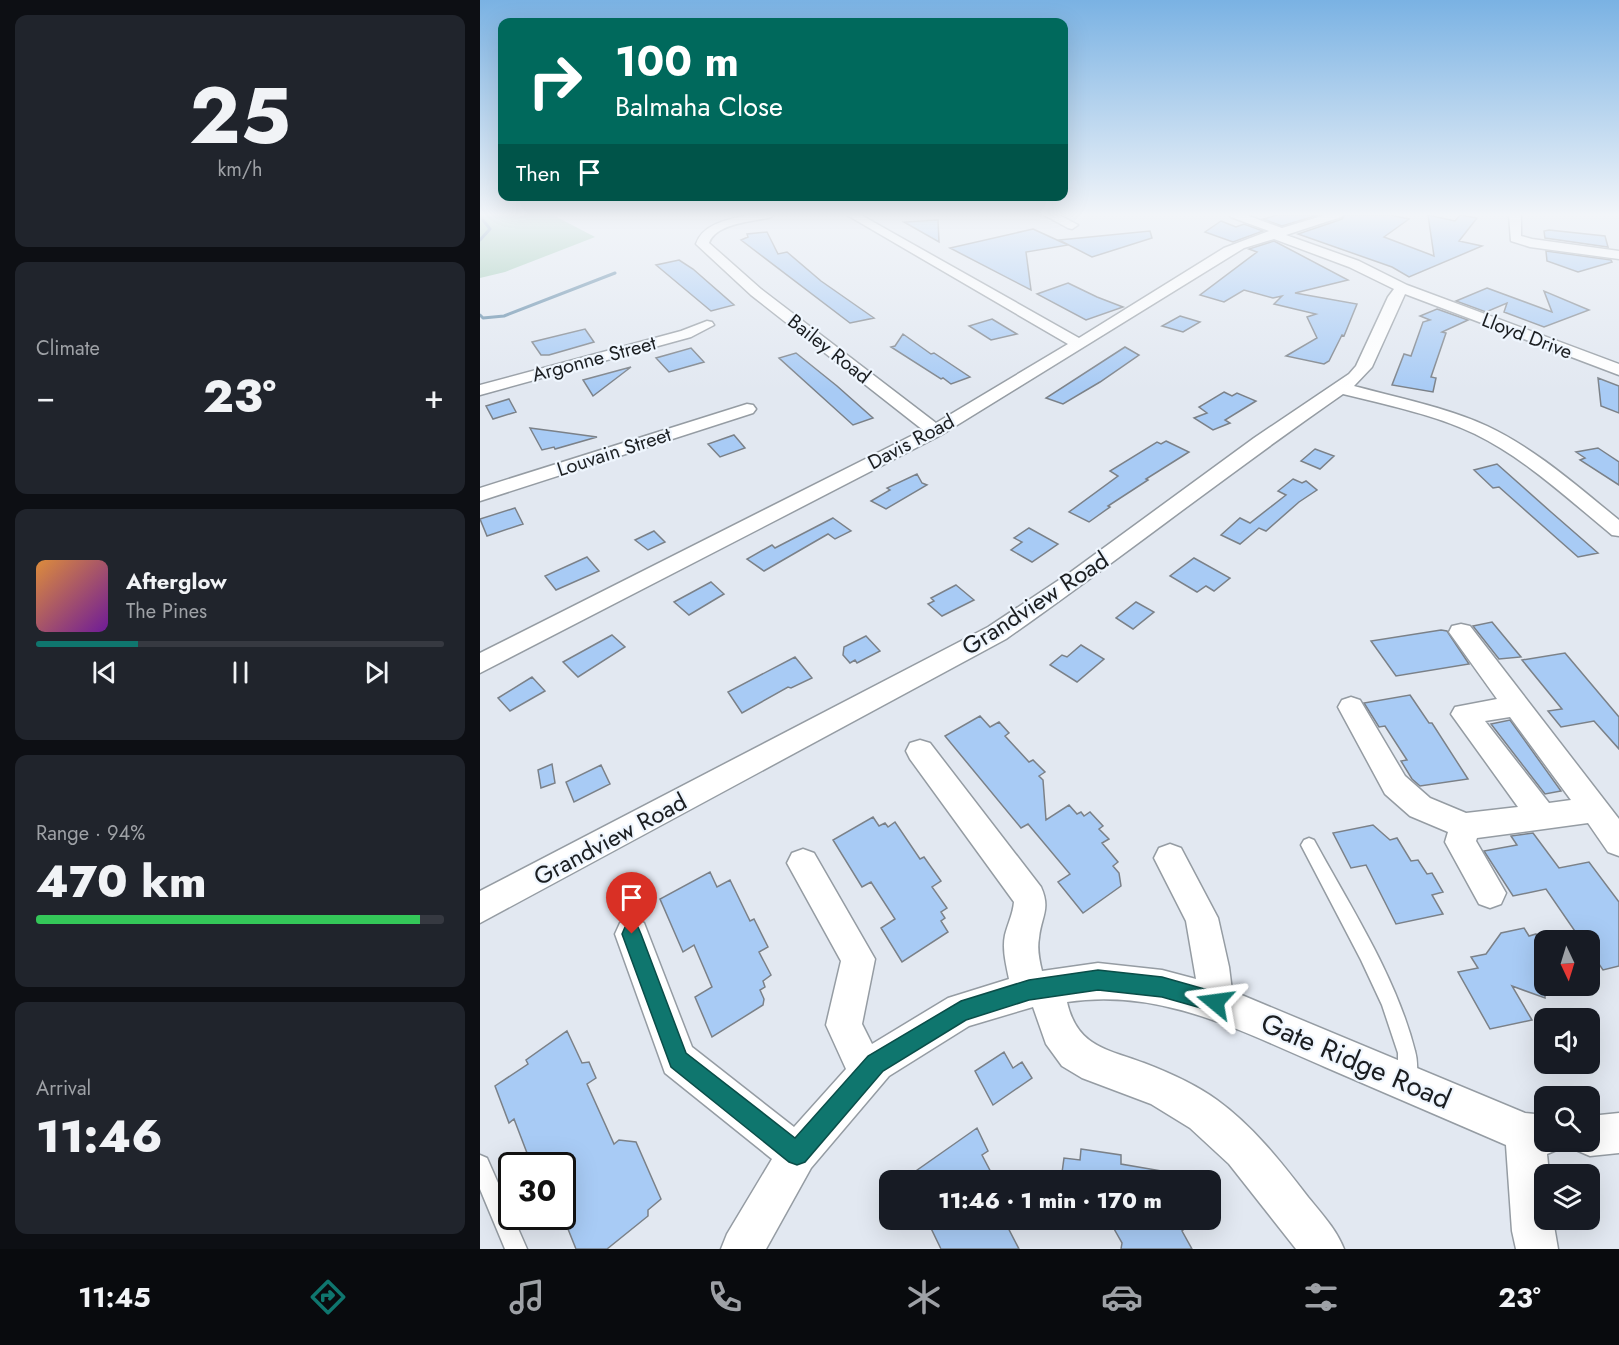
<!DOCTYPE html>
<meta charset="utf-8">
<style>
:root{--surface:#171b24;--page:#20242c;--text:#f1f3f6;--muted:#9ea1a6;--line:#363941;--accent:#0f766e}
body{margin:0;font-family:Jost,sans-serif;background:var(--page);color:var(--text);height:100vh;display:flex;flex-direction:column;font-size:22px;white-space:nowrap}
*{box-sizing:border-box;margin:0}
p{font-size:20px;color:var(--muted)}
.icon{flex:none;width:33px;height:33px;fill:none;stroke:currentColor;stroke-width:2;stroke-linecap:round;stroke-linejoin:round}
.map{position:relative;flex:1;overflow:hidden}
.drawer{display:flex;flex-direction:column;gap:15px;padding:15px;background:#0d0f14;width:480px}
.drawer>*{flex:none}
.hud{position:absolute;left:18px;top:18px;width:570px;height:183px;border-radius:12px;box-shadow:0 6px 24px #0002;background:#00695c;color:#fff;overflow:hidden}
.needle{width:39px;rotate:176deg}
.fabs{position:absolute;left:1054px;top:930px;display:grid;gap:12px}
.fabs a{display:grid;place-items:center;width:66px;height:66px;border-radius:12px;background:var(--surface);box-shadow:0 6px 24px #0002;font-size:30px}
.speed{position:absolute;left:18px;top:1152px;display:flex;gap:12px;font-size:30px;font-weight:700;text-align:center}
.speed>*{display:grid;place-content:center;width:78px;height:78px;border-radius:50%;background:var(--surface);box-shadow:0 6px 24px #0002;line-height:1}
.speed .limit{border:3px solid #111;border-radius:9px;background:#fff;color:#111}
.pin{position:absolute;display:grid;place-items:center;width:51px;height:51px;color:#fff;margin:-62px -26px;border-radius:50% 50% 50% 0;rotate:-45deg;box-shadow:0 0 6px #0007}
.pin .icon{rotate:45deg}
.me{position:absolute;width:66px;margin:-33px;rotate:286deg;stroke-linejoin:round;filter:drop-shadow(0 0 4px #0008)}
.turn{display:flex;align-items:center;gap:21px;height:126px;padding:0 18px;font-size:27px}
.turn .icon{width:78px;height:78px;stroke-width:2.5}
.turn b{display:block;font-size:42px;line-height:51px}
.then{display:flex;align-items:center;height:57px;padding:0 18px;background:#0003;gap:12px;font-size:22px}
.big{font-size:45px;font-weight:800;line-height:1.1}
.drawer .tile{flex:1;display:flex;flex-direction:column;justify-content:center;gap:9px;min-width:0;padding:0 21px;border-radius:12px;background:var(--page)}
.drawer .dial{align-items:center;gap:0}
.dial b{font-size:78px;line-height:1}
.song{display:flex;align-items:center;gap:18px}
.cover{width:72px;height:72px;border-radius:9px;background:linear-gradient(135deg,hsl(30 70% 55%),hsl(280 70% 35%))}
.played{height:6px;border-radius:3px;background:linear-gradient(90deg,var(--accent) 25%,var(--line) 25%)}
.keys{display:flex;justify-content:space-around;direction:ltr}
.heat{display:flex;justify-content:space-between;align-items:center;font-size:33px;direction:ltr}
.charge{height:9px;border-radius:4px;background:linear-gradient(90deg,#34c759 94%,var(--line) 0)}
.trip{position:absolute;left:399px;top:1170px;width:342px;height:60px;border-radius:12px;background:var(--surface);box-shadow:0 6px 24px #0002;font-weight:800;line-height:60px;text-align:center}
.tab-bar{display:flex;height:96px;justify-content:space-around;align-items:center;background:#090b0e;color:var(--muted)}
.tab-bar .icon{width:42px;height:42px}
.tab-bar .current{color:var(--accent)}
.tab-bar b{font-size:27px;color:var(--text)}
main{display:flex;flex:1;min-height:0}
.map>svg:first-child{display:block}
</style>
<main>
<section class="drawer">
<div class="tile dial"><b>25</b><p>km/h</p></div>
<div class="tile"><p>Climate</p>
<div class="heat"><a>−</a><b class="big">23°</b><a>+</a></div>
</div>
<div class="tile">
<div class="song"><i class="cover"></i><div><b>Afterglow</b><p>The Pines</p></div></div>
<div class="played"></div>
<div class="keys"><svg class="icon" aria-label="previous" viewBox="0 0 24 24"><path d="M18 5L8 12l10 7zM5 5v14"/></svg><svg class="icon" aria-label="pause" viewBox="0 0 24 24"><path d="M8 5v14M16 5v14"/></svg><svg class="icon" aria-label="next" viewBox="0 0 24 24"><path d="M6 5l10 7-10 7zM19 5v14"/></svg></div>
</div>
<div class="tile"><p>Range · 94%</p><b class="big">470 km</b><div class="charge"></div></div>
<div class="tile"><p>Arrival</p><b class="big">11:46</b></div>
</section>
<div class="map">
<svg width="1139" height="1249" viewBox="0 0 1139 1249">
<rect width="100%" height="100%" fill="#e2e8f1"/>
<path fill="#97c7ae" d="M0 215H73L115 237 25 272 0 278Z"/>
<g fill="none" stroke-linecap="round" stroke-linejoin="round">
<path stroke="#5a84a3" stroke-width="3" d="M0 240 10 229 3 220
M0 315 3 318 24 316 135 273"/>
</g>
<path fill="#a8cbf5" stroke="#7b8188" stroke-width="1.5" d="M797 215H838L802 226 783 219Z
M865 215H910L929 219 904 237 954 256 948 215 975 221 980 215 997 218 979 241 1002 246 929 277 912 267 818 234 862 219Z
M458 220 459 242 424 222Z
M741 221 756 227 764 224 783 231 753 242 725 232Z
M553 229 588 245 546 252 551 290 470 248Z
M1069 230 1125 236 1128 247 1065 238 1064 231Z
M670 231 672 238 612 257 579 240Z
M287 232 298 254 307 252 341 281 394 318 370 323 261 240 268 237 267 234Z
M794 241 868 280 815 293 877 304 864 336 862 335 849 361 844 364 806 356 837 338 827 317 836 314 794 304 802 296 793 298 764 290 744 302 720 295 777 252 769 249Z
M1066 251 1131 260 1132 262 1098 272 1067 261Z
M199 260 213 269 254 305 231 311 176 265Z
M588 283 617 297 643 307 606 320 557 294Z
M1007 288 1072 312 1064 291 1109 310 1064 327 1024 312 1027 303 1006 312 976 301Z
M957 309 988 320 962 332 966 333 951 377 956 378 953 392 912 385 924 354 931 356 943 322 950 320 940 316Z
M700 316 720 322 703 332 682 326Z
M512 319 537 334 511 340 489 326Z
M105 329 114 342 69 355H61L52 342Z
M423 334 451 354 454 353 490 377 471 384 463 378 461 379 411 347 415 346Z
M645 347 659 355 620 382 583 404 566 398Z
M211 348 224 362 189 372 176 358Z
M316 353 357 386 393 418 373 425 299 358Z
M151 367 113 396 103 380Z
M1118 378 1139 386V413L1121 406Z
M744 392 752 396 757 393 776 401 745 420 750 423 733 430 714 418 727 413 719 407Z
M29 399 36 412 13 419 6 406Z
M50 428 73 431 117 437 75 449 74 447 62 450Z
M254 435 265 448 240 457 228 444Z
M686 441 709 452 666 479 668 480 628 506 630 507 609 522 589 512 638 476 630 471 677 442 681 444Z
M1118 448 1139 462V485L1100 460 1105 458 1096 452Z
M835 449 854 456 840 469 821 461Z
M1017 464 1071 512 1118 553 1098 557 1019 487 1013 488 994 470Z
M437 474 442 483 447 485 406 509 391 501 410 490 407 488Z
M813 479 822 483 826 481 837 490 819 502 786 531 779 528 760 544 741 535 760 518 770 523 806 495 798 491Z
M35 508 43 524 7 536 0 519Z
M353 518 371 531 355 539 348 534 284 571 267 559 292 545 295 548Z
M549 528 578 544 552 562 531 550 542 542 534 538Z
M174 531 185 542 168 550 155 540Z
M107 557 119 571 76 590 65 576Z
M714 558 750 578 734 591 726 586 717 592 690 576Z
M231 582 244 594 209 615 194 602Z
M476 585 494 600 462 616 448 604 454 601 451 598Z
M656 602 674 612 653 629 636 618Z
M1012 622 1041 657 1019 659 993 626Z
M961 630 967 631 989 664 916 676 891 641Z
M132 635 145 647 98 677 83 662Z
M386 636 400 651 377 663 375 660 370 663 363 655 364 647Z
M601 645 624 659 597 682 570 665 582 655 587 657Z
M1085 653 1139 717V749L1114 721 1081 727 1068 711 1082 709 1042 660Z
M315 657 332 678 311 688 308 687 262 713 248 692Z
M52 677 65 691 30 711 18 698Z
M930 695 949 723H952L988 779 940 786 932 779 921 761 927 760 905 726 899 727 884 703Z
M500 716 510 727 519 722 529 733 525 736 549 762 553 760 565 772 559 776 563 780 566 820 589 805 597 814 601 812 604 816 610 812 623 826 619 829 629 839 622 843 638 862 633 866 639 873 641 886 603 913 578 882 590 874 548 824 541 828 465 736Z
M1030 720 1081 791 1065 794 1011 724Z
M72 764 75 783 61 788 58 770Z
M121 765 130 784 94 802 86 782Z
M393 817 399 826 405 823 408 827 415 822 440 859 444 857 461 881 452 887 467 908 461 912 465 918 461 921 468 932 422 962 401 928 415 919 391 882 382 887 353 840Z
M893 825 910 840 917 838 931 861 938 860 947 874 952 873 963 892 952 895 963 914 916 924 886 865 871 868 853 833Z
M1053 833 1079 868 1109 862 1139 902V966L1123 970 1110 951V940H1101L1066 889 1033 896 1004 851 1037 845 1031 836Z
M230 872 237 887 250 880 270 921 274 919 288 947 279 952 291 975 283 981 285 987 280 990 284 999 283 1005 232 1037 215 997 232 987 214 945 203 952 180 899Z
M1044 928 1049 936 1056 934 1059 939 1065 938V998L1032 986 1052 1020 1010 1029 978 972 998 968 991 957 1006 954 1021 933Z
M87 1031 102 1063 109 1062 116 1078 107 1084 134 1144 139 1140 156 1142 181 1199 168 1210V1216L127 1249H96L86 1224 93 1219 82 1194V1166H52L34 1119 29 1123 15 1086 48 1064 46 1060Z
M524 1052 533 1068 542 1062 552 1078 513 1105 495 1071Z
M497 1128 508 1151 502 1155 515 1180H423Z
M601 1149 641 1155V1164L688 1172 687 1180H581L584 1158 600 1160Z
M447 1220H524L539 1249H461Z
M629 1220H713L702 1231 712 1249H641L642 1243Z"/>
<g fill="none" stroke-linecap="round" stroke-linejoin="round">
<g stroke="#959ca3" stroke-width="3">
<path id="service" d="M829 838 834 840C871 908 916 976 935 1051 938 1061 938 1077 934 1087L927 1089 920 1087 918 1080V1053L902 1005 881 960 821 845 824 840Z
M0 1155 7 1158 47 1249H25L0 1189Z"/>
</g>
<g stroke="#959ca3" stroke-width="3">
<path id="minor" d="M269 215H293L291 217C273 222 236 223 229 243L281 289 456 423 588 344 367 215H381L599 338 744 248 789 231 751 217 749 215H766L802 228 845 215H863L861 217 806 235 879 261 927 285 1139 364V375L925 294 892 367 874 386C919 398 965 407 1007 426 1056 449 1097 486 1139 520V536L1132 535C1088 499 1046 459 995 434 953 414 907 405 863 394 749 473 640 559 526 639L0 923V891L508 627 588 574 774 438 869 374 876 366 908 297 914 289 869 267 794 239 764 248 461 435 0 673V653L443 430 271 295 216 244C223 223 250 219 269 215Z
M564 215H579L598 225 592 229 588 228Z
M1029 215H1041V236L1052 239 1139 251V259L1050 247 1031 241Z
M227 321 232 322 234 325 211 337 0 395V385L201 331Z
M267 404 273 405 276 409 273 413 0 501V488Z
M981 624 990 626 1139 819V856L1128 852 1108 823 997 838 996 841 1026 893 1021 904 1010 908 999 904 965 842 968 832 930 816 905 794 858 707 862 700 871 697 880 700 925 776 950 798 986 813 1038 807 971 714 975 707 1017 699 969 632 972 626ZM1030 717 1091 800 1069 803 1005 721Z
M440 740 450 743 561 887C571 909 561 917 559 938 557 949 559 959 562 971L618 963 682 970 716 979 706 921 674 858 679 848 690 844 701 848 738 918 749 967 752 991 1045 1113 1065 1115V1142H1082L1079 1149 1067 1154 1069 1174H1065V1220H1073L1078 1249H1036L1032 1231 1026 1145C966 1119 905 1093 845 1067 761 1031 682 988 587 1002 597 1047 627 1049 664 1063 690 1073 715 1084 737 1100 773 1126 801 1162 828 1197 842 1214 856 1229 864 1249H816L749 1164 710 1128 671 1104 602 1078 582 1066 566 1044 553 1007 489 1026 409 1076 331 1168 286 1249H241L247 1234 292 1159 185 1073 135 934 140 923 152 918 164 923 212 1047 314 1127 366 1069 346 1025 361 961 307 863 312 853 323 849 334 853 395 959 382 1024 392 1044 468 998 529 979C526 964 522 949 525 935 528 923 533 914 534 902L430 759 426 751 430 743Z
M1139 1113V1153L1110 1156 1096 1150 1093 1142H1110V1116Z"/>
</g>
<use href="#service" fill="#fff" fill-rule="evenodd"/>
<use href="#minor" fill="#fff" fill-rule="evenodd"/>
</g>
<linearGradient id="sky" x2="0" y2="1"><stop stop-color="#7ab2e3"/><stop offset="0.55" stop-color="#f2f5f9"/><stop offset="1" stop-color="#f2f5f9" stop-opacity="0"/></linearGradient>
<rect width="1139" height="390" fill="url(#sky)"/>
<path fill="#0f766e" stroke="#0a4d48" stroke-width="1.5" d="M152 925 158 927 161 934 206 1053 315 1138 388 1056 481 1001 549 980 618 970 682 977 735 992 742 995 745 1002 742 1009 735 1012 682 997 618 990 549 1000 486 1020 403 1071 325 1162 317 1165 309 1162 191 1067 142 934 145 927Z"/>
<g text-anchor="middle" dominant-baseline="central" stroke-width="4.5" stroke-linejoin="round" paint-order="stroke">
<g font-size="20" fill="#1b1e21" stroke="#eff6fe">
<text transform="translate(1047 336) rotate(21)">Lloyd Drive</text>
<text transform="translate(349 349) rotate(38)">Bailey Road</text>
<text transform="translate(114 359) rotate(-15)">Argonne Street</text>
<text transform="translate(431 442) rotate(-28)">Davis Road</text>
<text transform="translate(134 452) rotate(-18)">Louvain Street</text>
</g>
<g font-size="24" fill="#1b1e21" stroke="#eff6fe">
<text transform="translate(555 603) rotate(-33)">Grandview Road</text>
<text transform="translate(130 839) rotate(-28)">Grandview Road</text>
</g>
<g font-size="28" fill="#1b1e21" stroke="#eff6fe">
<text transform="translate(876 1061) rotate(23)">Gate Ridge Road</text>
</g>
</g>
</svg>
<div class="fabs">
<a><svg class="needle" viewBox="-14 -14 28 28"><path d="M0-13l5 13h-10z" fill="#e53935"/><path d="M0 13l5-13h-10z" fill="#9ea1a6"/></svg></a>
<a><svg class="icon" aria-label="sound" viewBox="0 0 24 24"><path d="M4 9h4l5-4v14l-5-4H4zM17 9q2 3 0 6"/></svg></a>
<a><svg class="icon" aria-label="search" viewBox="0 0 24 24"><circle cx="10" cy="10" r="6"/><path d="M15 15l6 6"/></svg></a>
<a><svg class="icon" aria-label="layers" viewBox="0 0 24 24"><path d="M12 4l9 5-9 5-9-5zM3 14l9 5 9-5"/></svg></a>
</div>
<div class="speed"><div class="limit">30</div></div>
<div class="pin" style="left:152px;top:934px;background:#d93025"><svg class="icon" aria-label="arrive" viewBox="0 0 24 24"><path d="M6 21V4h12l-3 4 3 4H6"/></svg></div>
<svg class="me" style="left:735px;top:1002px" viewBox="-20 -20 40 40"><path d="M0-17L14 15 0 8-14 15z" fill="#0f766e" stroke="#fff" stroke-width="4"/></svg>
<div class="trip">11:46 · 1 min · 170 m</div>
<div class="hud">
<div class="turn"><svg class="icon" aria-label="right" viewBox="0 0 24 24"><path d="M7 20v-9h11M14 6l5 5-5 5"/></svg><div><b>100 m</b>Balmaha Close</div></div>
<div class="then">Then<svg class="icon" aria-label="arrive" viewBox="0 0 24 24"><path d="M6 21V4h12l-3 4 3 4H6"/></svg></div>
</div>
</div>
</main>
<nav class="tab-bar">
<b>11:45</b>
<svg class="icon current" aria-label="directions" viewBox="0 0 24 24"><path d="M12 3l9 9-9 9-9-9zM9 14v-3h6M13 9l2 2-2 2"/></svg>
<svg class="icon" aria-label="music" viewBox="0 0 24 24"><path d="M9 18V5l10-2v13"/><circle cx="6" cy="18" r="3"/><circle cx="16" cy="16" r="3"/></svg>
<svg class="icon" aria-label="phone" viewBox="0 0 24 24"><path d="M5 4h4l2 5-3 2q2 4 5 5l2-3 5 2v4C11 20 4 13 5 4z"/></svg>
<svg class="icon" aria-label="climate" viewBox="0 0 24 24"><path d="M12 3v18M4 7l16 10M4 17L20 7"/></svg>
<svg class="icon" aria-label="car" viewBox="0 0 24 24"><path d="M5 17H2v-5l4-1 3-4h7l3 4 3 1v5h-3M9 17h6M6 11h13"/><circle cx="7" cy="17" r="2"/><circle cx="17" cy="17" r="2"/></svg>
<svg class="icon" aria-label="filters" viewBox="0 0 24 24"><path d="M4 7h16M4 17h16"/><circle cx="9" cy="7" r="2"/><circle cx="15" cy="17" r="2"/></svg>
<b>23°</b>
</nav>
